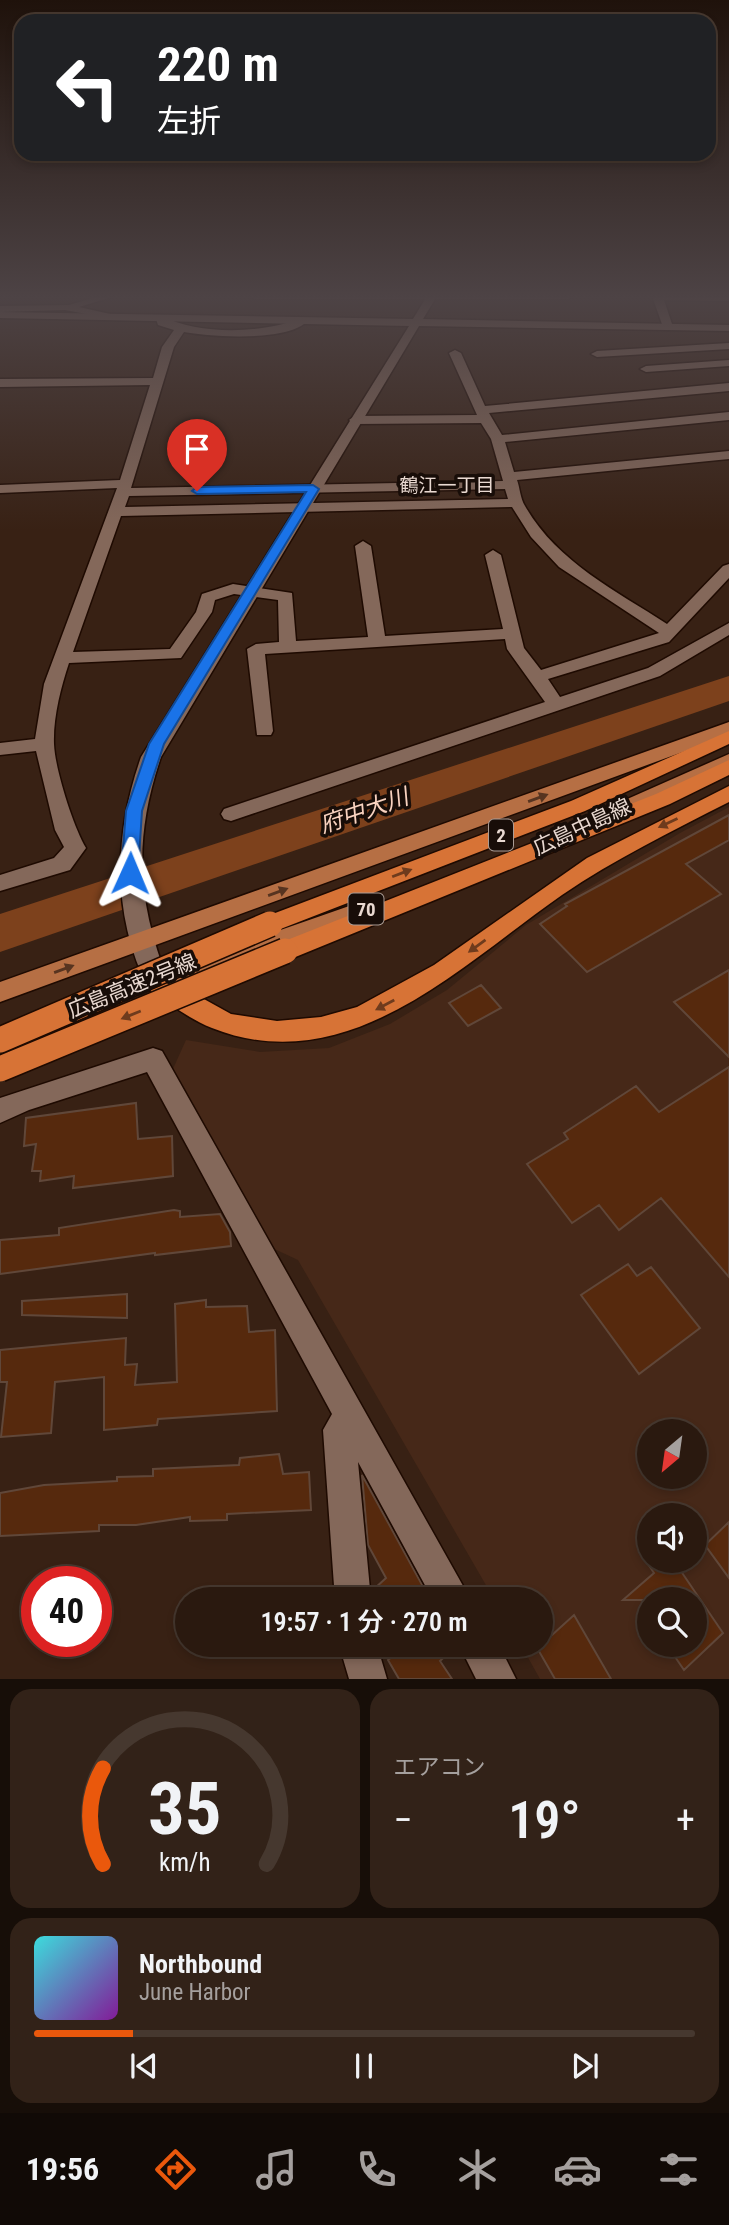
<!DOCTYPE html>
<html lang="ja">
<meta charset="utf-8">
<style>
:root{--surface:#2a190f;--page:#322218;--text:#f1f3f6;--muted:#a5a09e;--line:#46382f;--accent:#ea580c}
body{margin:0;font-family:"Roboto Condensed","Noto Sans JP",sans-serif;background:var(--page);color:var(--text);height:100vh;display:flex;flex-direction:column;font-size:26px;white-space:nowrap}
*{box-sizing:border-box;margin:0}
p{font-size:23px;color:var(--muted)}
.icon{flex:none;width:38px;height:38px;fill:none;stroke:currentColor;stroke-width:2;stroke-linecap:round;stroke-linejoin:round}
.map{position:relative;height:1679px;overflow:hidden}
.details{display:flex;flex-direction:column;gap:10px;padding:10px;background:#170e08;flex:1}
.details>*{flex:none}
.hud{position:absolute;left:14px;top:14px;width:702px;height:147px;border-radius:21px;box-shadow:0 4px 10px #0003,0 0 0 2px var(--line);background:#202124;color:#fff;overflow:hidden}
.needle{width:46px;rotate:209deg}
.fabs{position:absolute;left:637px;top:1419px;display:grid;gap:14px}
.fabs a{display:grid;place-items:center;width:70px;height:70px;border-radius:50%;background:var(--surface);box-shadow:0 4px 10px #0003,0 0 0 2px var(--line);font-size:35px}
.speed{position:absolute;left:21px;top:1566px;display:flex;gap:14px;font-size:35px;font-weight:700;text-align:center}
.speed>*{display:grid;place-content:center;width:91px;height:91px;border-radius:50%;background:var(--surface);box-shadow:0 4px 10px #0003,0 0 0 2px var(--line);line-height:1}
.speed .limit{border:10px solid #d22;background:#fff;color:#111}
.pin{position:absolute;display:grid;place-items:center;width:60px;height:60px;color:#fff;margin:-72px -30px;border-radius:50% 50% 50% 0;rotate:-45deg;box-shadow:0 0 7px #0007}
.pin .icon{rotate:45deg}
.me{position:absolute;width:77px;margin:-38px;rotate:1deg;stroke-linejoin:round;filter:drop-shadow(0 0 5px #0008)}
.turn{display:flex;align-items:center;gap:24px;height:147px;padding:0 28px;font-size:32px}
.turn .icon{width:91px;height:91px;stroke-width:2.5}
.turn b{display:block;font-size:49px;line-height:60px}
.big{font-size:52px;font-weight:600;line-height:1.1}
.details .tile{flex:1;display:flex;flex-direction:column;justify-content:center;gap:10px;min-width:0;padding:0 24px;border-radius:21px;background:var(--page)}
.details .dial{align-items:center;gap:0}
.dial svg{height:182px;overflow:visible;fill:none;stroke:var(--line);stroke-width:7;stroke-linecap:round;text-anchor:middle}
.dial text{fill:var(--text);stroke:none}
.song{display:flex;align-items:center;gap:21px}
.cover{width:84px;height:84px;border-radius:10px;background:linear-gradient(135deg,hsl(180 70% 55%),hsl(290 70% 35%))}
.played{height:7px;border-radius:4px;background:linear-gradient(90deg,var(--accent) 15%,var(--line) 15%)}
.keys{display:flex;justify-content:space-around;direction:ltr}
.heat{display:flex;justify-content:space-between;align-items:center;font-size:38px;direction:ltr}
.details .tiles{flex:1;display:grid;gap:10px;grid-template-columns:1fr 1fr}
.tile:last-child{grid-column:span 2}
.trip{position:absolute;left:175px;top:1587px;width:378px;height:70px;border-radius:35px;background:var(--surface);box-shadow:0 4px 10px #0003,0 0 0 2px var(--line);font-weight:600;line-height:70px;text-align:center}
.tab-bar{display:flex;height:112px;justify-content:space-around;align-items:center;background:#110a06;color:var(--muted)}
.tab-bar .icon{width:49px;height:49px}
.tab-bar .on{color:var(--accent)}
.tab-bar b{font-size:32px;color:var(--text)}
.map>svg:first-child{display:block}
</style>
<div class="map">
<svg width="729" height="1679" viewBox="0 0 729 1679">
<rect width="100%" height="100%" fill="#382114"/>
<path fill="#462818" fill-rule="evenodd" d="M729 807V1679H540L521 1645H541V1600L494 1599 298 1260 268 1246 172 1071 186 1040 260 1052 329 1048 390 1024 447 990 526 925 680 833ZM649 1432H695V1477H649ZM649 1516H695V1561H649ZM649 1600H695V1645H649Z"/>
<g fill="none" stroke-linecap="round" stroke-linejoin="round">
<path fill="#7d411c" fill-rule="evenodd" d="M729 676V701L0 952V914Z"/>
</g>
<path fill="#56290d" stroke="#604739" stroke-width="2" d="M729 815V840L686 864 721 894 587 972 540 924 567 906 565 904Z
M729 970V1057L674 1002Z
M481 985 501 1008 468 1026 449 1003Z
M729 1067V1277L661 1198 619 1230 599 1205 572 1223 527 1164 568 1139 564 1133 636 1086 659 1112Z
M136 1103 138 1139 172 1136 173 1176 73 1188 74 1176 40 1181 41 1171H32L36 1144 24 1146 26 1118Z
M174 1210 180 1211V1217L220 1214 230 1232 231 1246 155 1255V1253L0 1274V1240L59 1235V1228Z
M628 1264 637 1276 651 1267 700 1328 639 1374 581 1295Z
M127 1294V1318L22 1315V1301Z
M206 1300V1307L247 1306 249 1332 275 1330 277 1411 158 1419 157 1425 104 1430V1377L55 1382 51 1433 1 1437 7 1382H0V1350L126 1338 125 1365 137 1364 135 1385 177 1382 175 1304Z
M279 1454 283 1474 309 1472 311 1510 227 1514V1520L190 1521V1517L136 1525H99V1531L0 1536V1493L44 1485 117 1481V1477L153 1476V1469L239 1465 240 1458Z
M362 1475 426 1592 418 1600H374L373 1590 386 1578 368 1545Z
M729 1522V1578L705 1545Z
M646 1561H674L723 1633 684 1670 667 1645H695V1600H623L654 1573Z
M574 1615 611 1679H555L536 1646 541 1645Z
M407 1645H457L440 1661 452 1679H399L388 1660Z"/>
<g fill="none" stroke-linecap="round" stroke-linejoin="round">
<g stroke="#1e0a01" stroke-width="3">
<path id="minor" d="M100 296H115L79 307 119 316V320L65 310 0 312V306L69 305Z
M249 296H573L568 299H254Z
M652 296H729V301L664 300 673 327 668 330 663 327Z
M161 316C200 335 260 334 302 318L307 321C289 342 210 337 184 332L174 347 131 488 503 481 491 439 481 423 355 424 349 420 355 416 477 415 449 353 455 350 461 353 485 406 729 383V391L489 413 502 435 729 412V420L505 442 514 472 729 451V459L517 480C520 488 520 498 525 506 557 562 615 590 667 624L723 566 729 564V578L669 642 548 679 560 697 648 668 729 623V635L660 676 231 821 224 819 221 814 224 809 545 702 507 649 505 639 265 654 273 731 271 735H257L247 649 256 644 279 642 278 600 234 594 215 600 212 612 181 658 69 663C61 687 53 718 54 744 55 769 73 826 86 848L70 870 0 891V875L54 858 64 847 55 830 36 751 0 755V743L35 739 44 684 117 488 0 493V485L120 480 150 385 0 387V379L153 378 162 347 174 330 158 325 156 319ZM505 489 508 499 125 507 129 496ZM512 507 531 537 559 567 659 633 541 670 524 648 501 555 493 550 485 555 503 629 385 636 371 546 363 541 355 546 368 637 296 641 292 593 233 584 202 594 196 612 170 649 73 652 121 516Z
M729 343V349L597 357 591 354 597 351Z
M729 360V366L646 372 640 369 646 366Z
M153 1048 162 1051 471 1600H433L358 1462 371 1600H335L323 1430 332 1414 147 1072 29 1110 0 1123V1098Z
M339 1645H377L387 1679H349Z
M459 1645H499L516 1679H476Z"/>
</g>
<g stroke="#1e0a01" stroke-width="3">
<path id="tertiary" d="M427 296H437L423 319 729 325V331L419 326 161 757C133 840 137 902 169 983L165 990 157 993 149 990C111 915 114 834 141 757L409 326 0 318V312L413 319Z"/>
</g>
<g stroke="#1e0a01" stroke-width="3">
<path id="primary" d="M729 722V735L0 1002V982Z
M729 754V768L630 814 623 816 613 809 616 804Z
M375 897 383 900 386 906 383 912 171 988 163 985 159 978 163 971Z"/>
</g>
<g stroke="#1e0a01" stroke-width="3">
<path id="motorway" d="M729 731V744L585 811 278 930 270 933 262 930 259 924 262 918 571 801Z
M729 760V775L670 804 293 958 285 960 277 958 273 951 277 944 656 794Z
M729 786V802C672 831 615 859 562 895 461 965 348 1082 212 1028 189 1019 169 1003 149 990L145 983 149 976 157 973 231 1014 277 1021 321 1017 357 1007 434 965 587 858Z"/>
</g>
<use href="#minor" fill="#84685a" fill-rule="evenodd"/>
<use href="#tertiary" fill="#84685a" fill-rule="evenodd"/>
<use href="#primary" fill="#b66f44" fill-rule="evenodd"/>
<use href="#motorway" fill="#d77336" fill-rule="evenodd"/>
<g stroke="#1e0a01" stroke-width="28" stroke-linecap="butt">
<path id="motorway-bridge" d="M0 1040 270 924
M0 1069 285 951"/>
</g>
<use href="#motorway-bridge" stroke="#d77336" stroke-width="25"/>
</g>
<defs><path id="oneway-solid" d="M-6-.8H1V-3.2L6.5 0L1 3.2V.8H-6Z" transform="scale(1.75)"/></defs>
<g fill="#573420">
<use href="#oneway-solid" transform="translate(538 798) rotate(-20)"/>
<use href="#oneway-solid" transform="translate(278 892) rotate(-20)"/>
<use href="#oneway-solid" transform="translate(64 969) rotate(-20)"/>
</g>
<g fill="#6e3b1d">
<use href="#oneway-solid" transform="translate(668 823) rotate(155)"/>
<use href="#oneway-solid" transform="translate(402 873) rotate(-21)"/>
<use href="#oneway-solid" transform="translate(477 946) rotate(144)"/>
<use href="#oneway-solid" transform="translate(385 1005) rotate(152)"/>
<use href="#oneway-solid" transform="translate(131 1015) rotate(158)"/>
</g>
<linearGradient id="sky" x2="0" y2="1"><stop stop-color="#1f120b"/><stop offset="0.56" stop-color="#4d4345"/><stop offset="1" stop-color="#4d4345" stop-opacity="0"/></linearGradient>
<rect width="729" height="531" fill="url(#sky)"/>
<path fill="#1a73e8" stroke="#114b97" stroke-width="2" d="M313 485 319 489 164 744 142 811 138 873 130 879 124 877 121 873 126 811 149 744 306 492 197 494 192 491 197 487Z"/>
<g text-anchor="middle" dominant-baseline="central" stroke-width="7" stroke-linejoin="round" paint-order="stroke">
<g font-size="19" fill="#e9d9d1" stroke="#180d08">
<text x="447" y="485">鶴江一丁目</text>
</g>
<g fill="#180d08" stroke="#aa9c95" stroke-width="2">
<rect x="489" y="819.5" width="24" height="31" rx="5"/>
<rect x="348.5" y="893.5" width="35" height="31" rx="5"/>
</g>
<g font-size="19" font-weight="bold" fill="#e9d9d1">
<text x="501" y="835">2</text>
<text x="366" y="909">70</text>
</g>
<g font-size="21" fill="#e9d9d1" stroke="#180d08">
<text transform="translate(582 827) rotate(-25)">広島中島線</text>
<text transform="translate(132 986) rotate(-22)">広島高速2号線</text>
</g>
<g font-size="23" font-style="italic" fill="#fad3c0" stroke="#180d08">
<text transform="translate(364 811) rotate(-19)">府中大川</text>
</g>
</g>
</svg>
<div class="fabs">
<a><svg class="needle" viewBox="-14 -14 28 28"><path d="M0-13l5 13h-10z" fill="#e53935"/><path d="M0 13l5-13h-10z" fill="#a5a09e"/></svg></a>
<a><svg class="icon" aria-label="sound" viewBox="0 0 24 24"><path d="M4 9h4l5-4v14l-5-4H4zM17 9q2 3 0 6"/></svg></a>
<a><svg class="icon" aria-label="search" viewBox="0 0 24 24"><circle cx="10" cy="10" r="6"/><path d="M15 15l6 6"/></svg></a>
</div>
<div class="speed"><div class="limit">40</div></div>
<div class="pin" style="left:197px;top:491px;background:#d93025"><svg class="icon" aria-label="arrive" viewBox="0 0 24 24"><path d="M6 21V4h12l-3 4 3 4H6"/></svg></div>
<svg class="me" style="left:130px;top:873px" viewBox="-20 -20 40 40"><path d="M0-17L14 15 0 8-14 15z" fill="#1a73e8" stroke="#fff" stroke-width="4"/></svg>
<div class="trip">19:57 · 1 分 · 270 m</div>
<div class="hud">
<div class="turn"><svg class="icon" aria-label="left" viewBox="0 0 24 24"><path d="M17 20v-9H6M10 6l-5 5 5 5"/></svg><div><b>220 m</b>左折</div></div>
</div>
</div>
<section class="details">
<div class="tiles">
<div class="tile dial"><svg viewBox="0 0 100 80">
<path d="M14 69A42 42 0 1 1 86 69"/>
<path d="M14 69A42 42 0 0 1 14 27" stroke="#ea580c"/>
<text x="50" y="56" font-size="32" font-weight="700">35</text>
<text x="50" y="72" font-size="11">km/h</text>
</svg></div>
<div class="tile"><p>エアコン</p>
<div class="heat"><a>−</a><b class="big">19°</b><a>+</a></div>
</div>
<div class="tile">
<div class="song"><i class="cover"></i><div><b>Northbound</b><p>June Harbor</p></div></div>
<div class="played"></div>
<div class="keys"><svg class="icon" aria-label="previous" viewBox="0 0 24 24"><path d="M18 5L8 12l10 7zM5 5v14"/></svg><svg class="icon" aria-label="pause" viewBox="0 0 24 24"><path d="M8 5v14M16 5v14"/></svg><svg class="icon" aria-label="next" viewBox="0 0 24 24"><path d="M6 5l10 7-10 7zM19 5v14"/></svg></div>
</div>
</div>
</section>
<nav class="tab-bar">
<b>19:56</b>
<svg class="icon on" aria-label="directions" viewBox="0 0 24 24"><path d="M12 3l9 9-9 9-9-9zM9 14v-3h6M13 9l2 2-2 2"/></svg>
<svg class="icon" aria-label="music" viewBox="0 0 24 24"><path d="M9 18V5l10-2v13"/><circle cx="6" cy="18" r="3"/><circle cx="16" cy="16" r="3"/></svg>
<svg class="icon" aria-label="phone" viewBox="0 0 24 24"><path d="M5 4h4l2 5-3 2q2 4 5 5l2-3 5 2v4C11 20 4 13 5 4z"/></svg>
<svg class="icon" aria-label="climate" viewBox="0 0 24 24"><path d="M12 3v18M4 7l16 10M4 17L20 7"/></svg>
<svg class="icon" aria-label="car" viewBox="0 0 24 24"><path d="M5 17H2v-5l4-1 3-4h7l3 4 3 1v5h-3M9 17h6M6 11h13"/><circle cx="7" cy="17" r="2"/><circle cx="17" cy="17" r="2"/></svg>
<svg class="icon" aria-label="filters" viewBox="0 0 24 24"><path d="M4 7h16M4 17h16"/><circle cx="9" cy="7" r="2"/><circle cx="15" cy="17" r="2"/></svg>
</nav>
